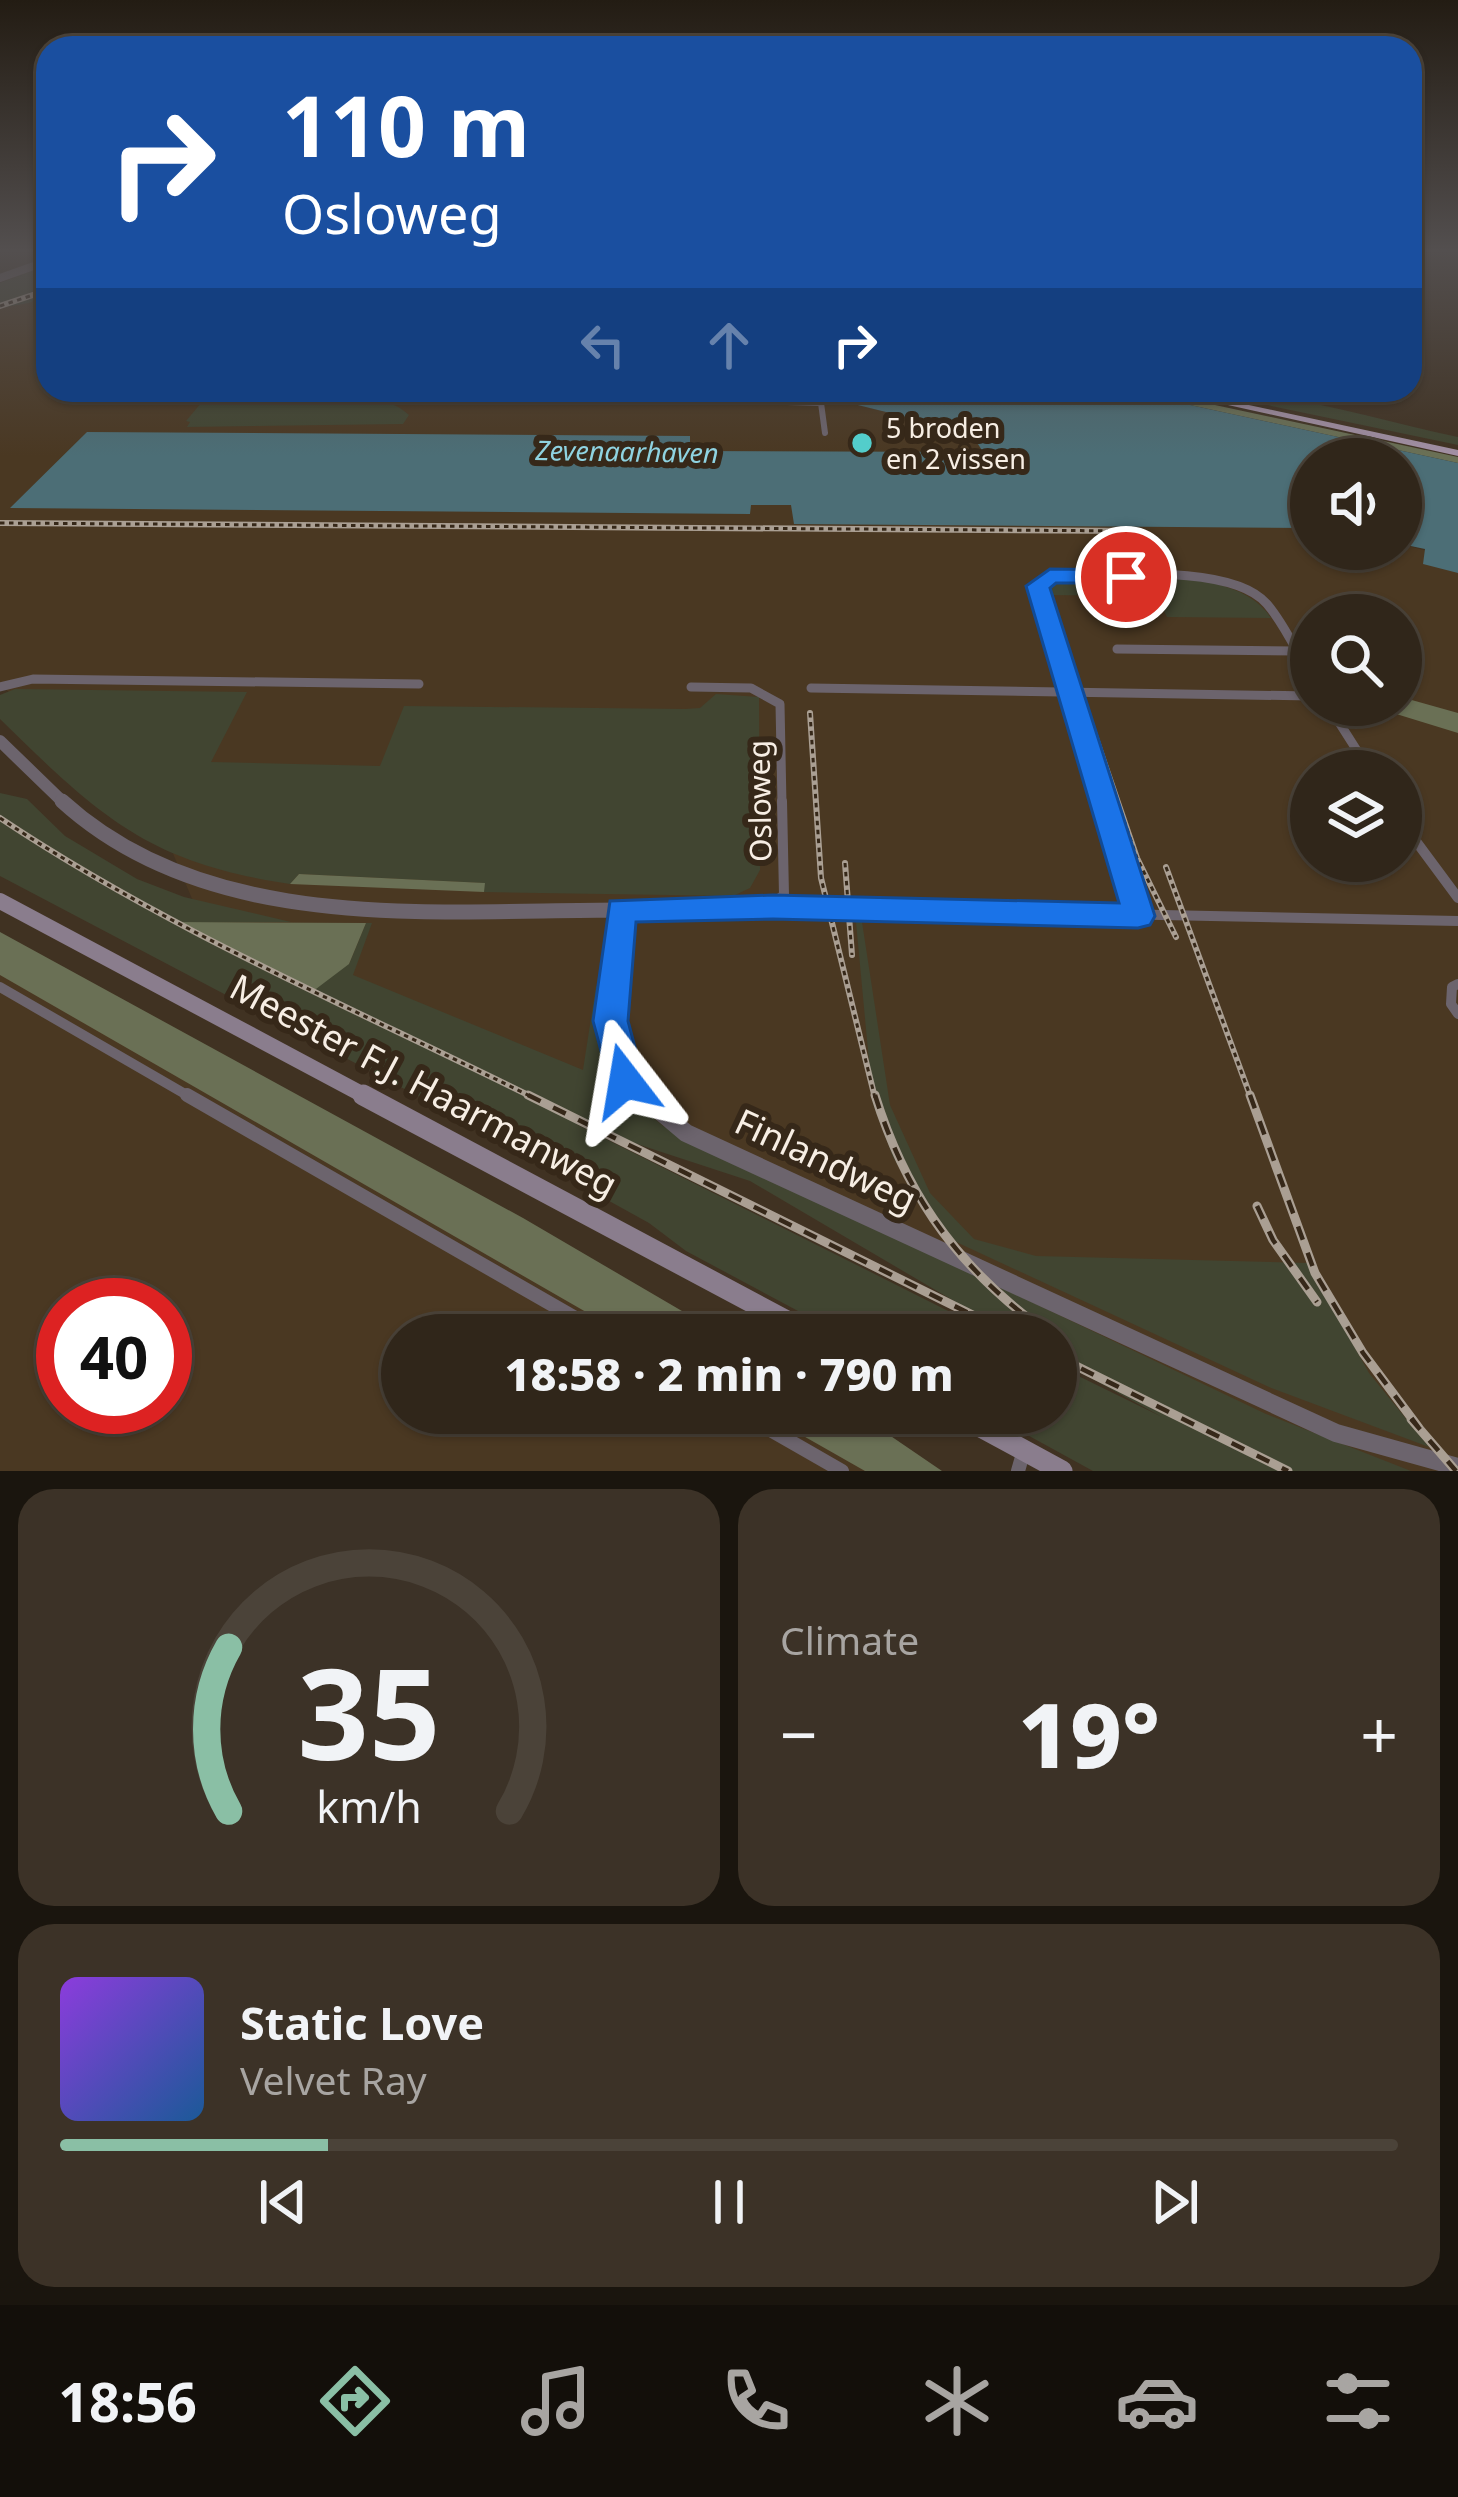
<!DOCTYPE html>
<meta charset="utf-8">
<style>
:root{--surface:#30261a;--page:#3c3227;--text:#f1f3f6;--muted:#a8a5a2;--line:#4b4339;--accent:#8abfa5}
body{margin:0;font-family:"Noto Sans",sans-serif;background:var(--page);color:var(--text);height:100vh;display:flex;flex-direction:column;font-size:45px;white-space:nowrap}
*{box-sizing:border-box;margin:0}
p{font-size:39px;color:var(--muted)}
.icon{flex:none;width:66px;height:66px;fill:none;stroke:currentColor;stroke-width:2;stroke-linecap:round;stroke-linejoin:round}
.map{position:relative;height:1471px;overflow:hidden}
.sheet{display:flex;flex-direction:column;gap:18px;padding:18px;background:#1a150e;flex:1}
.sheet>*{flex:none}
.banner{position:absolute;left:36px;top:36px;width:1386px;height:366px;border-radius:36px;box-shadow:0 3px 9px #0004,0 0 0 3px var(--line);background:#1a4fa0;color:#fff;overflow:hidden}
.buttons{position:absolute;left:1290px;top:438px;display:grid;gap:24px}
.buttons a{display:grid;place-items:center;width:132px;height:132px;border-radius:50%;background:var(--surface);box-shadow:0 3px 9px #0004,0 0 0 3px var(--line);font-size:60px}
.speed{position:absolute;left:36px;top:1278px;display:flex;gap:24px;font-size:60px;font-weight:700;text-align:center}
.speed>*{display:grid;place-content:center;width:156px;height:156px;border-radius:50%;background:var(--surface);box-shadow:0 3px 9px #0004,0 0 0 3px var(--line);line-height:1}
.speed .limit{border:18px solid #d22;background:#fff;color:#111}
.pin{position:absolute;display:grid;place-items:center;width:102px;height:102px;color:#fff;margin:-51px;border:6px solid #fff;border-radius:50%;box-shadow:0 3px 12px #0007}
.me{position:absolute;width:132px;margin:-66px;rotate:346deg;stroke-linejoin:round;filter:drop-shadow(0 0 9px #0008)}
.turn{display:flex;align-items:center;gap:42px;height:252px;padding:0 48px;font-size:54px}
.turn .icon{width:156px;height:156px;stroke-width:2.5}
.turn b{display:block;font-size:84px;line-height:102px}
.lanes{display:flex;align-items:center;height:114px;padding:0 48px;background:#0003;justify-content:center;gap:60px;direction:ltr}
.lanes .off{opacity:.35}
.big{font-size:90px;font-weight:800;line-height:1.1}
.sheet .card{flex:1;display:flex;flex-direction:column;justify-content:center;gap:18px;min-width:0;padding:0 42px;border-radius:36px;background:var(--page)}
.sheet .dial{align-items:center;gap:0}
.dial svg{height:312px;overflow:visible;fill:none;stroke:var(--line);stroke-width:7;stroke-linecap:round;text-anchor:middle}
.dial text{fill:var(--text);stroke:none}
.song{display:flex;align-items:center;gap:36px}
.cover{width:144px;height:144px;border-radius:18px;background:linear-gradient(135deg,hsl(270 70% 55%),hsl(210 70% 35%))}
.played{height:12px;border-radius:6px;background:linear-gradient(90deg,var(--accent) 20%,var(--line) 20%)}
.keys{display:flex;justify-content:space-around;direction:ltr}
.heat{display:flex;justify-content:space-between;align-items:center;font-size:66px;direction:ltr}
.sheet .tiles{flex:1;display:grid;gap:18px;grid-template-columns:1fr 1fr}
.card:last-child{grid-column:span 2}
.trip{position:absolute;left:381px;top:1314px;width:696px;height:120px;border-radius:60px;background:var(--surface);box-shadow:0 3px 9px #0004,0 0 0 3px var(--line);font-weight:800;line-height:120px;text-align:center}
.dock{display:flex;height:192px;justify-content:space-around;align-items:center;background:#130f0a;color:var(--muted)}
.dock .icon{width:84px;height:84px}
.dock .current{color:var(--accent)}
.dock b{font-size:54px;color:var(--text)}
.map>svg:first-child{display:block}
</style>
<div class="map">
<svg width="1458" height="1471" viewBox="0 0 1458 1471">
<rect width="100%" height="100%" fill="#403222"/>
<path fill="#4a3822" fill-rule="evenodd" d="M48 267V390H801L1311 521V549H1401V544L1458 559V1471H1315L587 1087 198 913 166 837 0 684V288ZM1311 615H1401V705H1311ZM1311 771H1401V861H1311Z
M0 956 667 1335H402V1413H804L906 1471H0ZM63 1305H165V1407H63Z"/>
<path fill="#414531" d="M48 265V294L29 303 0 308V283Z
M212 390C259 390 377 382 409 415L403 424 187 427 190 422 186 421Z
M1195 390C1282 389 1373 419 1458 437V445Z
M1062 577C1120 578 1237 564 1271 618L1167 617 1156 596 1042 595V581Z
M15 689 247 692 211 762 380 766 404 706 685 709 700 708 716 694 759 697 760 870 750 888 733 896 484 892V883L299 874 290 884C148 863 99 816 0 719V695Z
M0 793 27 799 65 836 137 879 184 897 291 922 174 923 349 964 366 923H372L353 975 583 1070 596 986 603 987C597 1056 611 1083 663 1126L1266 1414 1411 1471H1093L987 1413H1056V1365L1162 1417 1056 1359V1335H1012L750 1181 576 1124 996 1335H843L686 1251 649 1223 452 1114 0 876Z
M856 922H862L890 1105 930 1193 974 1239 1036 1256 1308 1263 1369 1373 1429 1447 1269 1387 939 1234 893 1157 873 1104Z"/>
<path fill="#6a7055" d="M1121 390H1145L1458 457V463Z
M1401 697 1458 713V733L1367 705H1401Z
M299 874 485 883 484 892 290 884Z
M171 922 366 923 349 964 312 992Z
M0 932 523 1218 723 1335H626L0 975Z
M763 1413H857L942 1471H865Z"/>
<path fill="#4c6e76" d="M797 390H1121L1458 463V573L1423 564 1425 549 1401 544V459H1311V528L794 524 791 505H751L750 514 10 508 87 432 690 436V451L983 452 971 433Z"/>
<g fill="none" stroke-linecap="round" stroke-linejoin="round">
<path stroke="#6c646d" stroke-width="6" d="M693 390 692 399 821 403 825 433"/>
<path stroke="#6c646d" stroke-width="9" d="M1117 649 1297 651
M0 687 33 679 419 684
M691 687 751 688 780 704 782 804
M811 688 1311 696
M1328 705 1370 771
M1104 804 1037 586 1050 576C1103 576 1231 562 1267 604 1285 625 1297 653 1311 676"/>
<path stroke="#6c646d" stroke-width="10" d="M1103 801 1139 916
M1401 821 1458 898
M773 907 1458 921
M621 910H764L784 895 782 801
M1458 984 1452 987 1451 1004 1458 1014
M0 987 192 1098"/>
<path stroke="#6c646d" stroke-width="14" d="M187 1095 605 1335
M741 1413 842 1471
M1018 1471 1024 1450"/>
<path stroke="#6c646d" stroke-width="8" d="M0 278 48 261"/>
<path stroke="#6c646d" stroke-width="12" d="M0 741 65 804"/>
<path stroke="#6c646d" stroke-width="15" d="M62 801C210 936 436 910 621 910 615 970 593 1054 645 1098"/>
<path stroke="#6c646d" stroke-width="18" d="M641 1095 686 1133 1336 1433 1458 1467"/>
<path stroke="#8a7d8d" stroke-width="16" d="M0 901 369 1098"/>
<path stroke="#8a7d8d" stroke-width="21" d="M363 1095 813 1335
M955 1413 1062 1471"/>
<path fill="#a290a4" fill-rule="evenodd" d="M1160 390H1179L1458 450V456Z"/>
<g stroke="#aa9f93" stroke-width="6">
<path id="rail-far1" d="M0 306 48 290
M0 523 1135 531
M810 713 821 878 875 1098
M1089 718 1137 858 1176 937
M0 818C166 929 355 1009 534 1098
M845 863 852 955
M1166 867 1251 1098"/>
</g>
<g stroke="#aa9f93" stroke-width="9">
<path id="rail" d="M528 1095 1013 1335
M875 1095C904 1188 951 1258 1028 1318
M1250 1095 1315 1273 1363 1353 1419 1428
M1257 1206 1273 1240 1317 1302
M1002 1316 1040 1335
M1056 1356 1288 1471
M1411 1419 1456 1471"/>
</g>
<use href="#rail-far1" stroke="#362819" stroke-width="3" stroke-dasharray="4.5" stroke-linecap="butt"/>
<use href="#rail" stroke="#362819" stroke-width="4.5" stroke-dasharray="14" stroke-linecap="butt"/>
</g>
<linearGradient id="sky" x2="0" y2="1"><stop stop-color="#231c13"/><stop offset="0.55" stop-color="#534f4f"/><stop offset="1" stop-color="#534f4f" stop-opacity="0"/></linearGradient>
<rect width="1458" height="456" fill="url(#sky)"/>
<path fill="#1a73e8" stroke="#114b97" stroke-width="3" d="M1050 569 1126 570 1138 577 1126 583H1056L1050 588 1155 916 1150 925 1138 928 773 919 636 922 628 1021 644 1081 638 1092 625 1097 612 1092 593 1021 610 901 773 895 1119 903 1026 586Z"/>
<circle fill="#53cdcb" stroke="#362819" stroke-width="4.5" cx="862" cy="443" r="12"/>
<g text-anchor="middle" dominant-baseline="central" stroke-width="12" stroke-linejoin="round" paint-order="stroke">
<g font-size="27" fill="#f7eee4" stroke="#362819" text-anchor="start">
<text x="886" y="427">5 broden<tspan x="886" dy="31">en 2 vissen</tspan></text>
</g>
<g font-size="27" font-style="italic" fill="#8fd3e1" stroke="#362819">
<text transform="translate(627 451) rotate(1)">Zevenaarhaven</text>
</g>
<g font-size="30" fill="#f7eee4" stroke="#362819">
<text transform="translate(759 801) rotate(-91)">Osloweg</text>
</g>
<g font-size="36" fill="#f7eee4" stroke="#362819">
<text transform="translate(424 1085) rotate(28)">Meester F.J. Haarmanweg</text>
<text transform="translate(826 1160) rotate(25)">Finlandweg</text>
</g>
</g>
</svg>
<div class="buttons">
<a><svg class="icon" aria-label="sound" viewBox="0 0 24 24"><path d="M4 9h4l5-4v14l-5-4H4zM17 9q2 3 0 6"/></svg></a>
<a><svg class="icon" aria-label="search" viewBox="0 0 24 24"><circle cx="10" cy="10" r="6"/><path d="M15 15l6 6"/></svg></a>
<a><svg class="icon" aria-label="layers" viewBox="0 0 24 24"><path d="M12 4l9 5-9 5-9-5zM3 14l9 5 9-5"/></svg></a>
</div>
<div class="speed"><div class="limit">40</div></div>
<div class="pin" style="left:1126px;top:577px;background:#d93025"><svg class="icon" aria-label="arrive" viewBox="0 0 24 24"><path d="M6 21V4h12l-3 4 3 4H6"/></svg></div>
<svg class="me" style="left:625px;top:1081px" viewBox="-20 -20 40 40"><path d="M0-17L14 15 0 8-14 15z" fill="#1a73e8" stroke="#fff" stroke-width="4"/></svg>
<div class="trip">18:58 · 2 min · 790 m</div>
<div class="banner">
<div class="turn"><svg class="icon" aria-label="right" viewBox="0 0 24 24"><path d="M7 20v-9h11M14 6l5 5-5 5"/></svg><div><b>110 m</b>Osloweg</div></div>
<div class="lanes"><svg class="icon off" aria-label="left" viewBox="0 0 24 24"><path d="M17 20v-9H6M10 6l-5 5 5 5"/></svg><svg class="icon off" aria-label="ahead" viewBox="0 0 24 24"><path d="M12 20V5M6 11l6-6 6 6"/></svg><svg class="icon" aria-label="right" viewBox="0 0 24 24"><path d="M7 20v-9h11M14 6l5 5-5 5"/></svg></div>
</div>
</div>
<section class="sheet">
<div class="tiles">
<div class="card dial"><svg viewBox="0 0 100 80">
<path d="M14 69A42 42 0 1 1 86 69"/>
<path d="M14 69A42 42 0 0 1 14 27" stroke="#8abfa5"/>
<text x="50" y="56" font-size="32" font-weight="700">35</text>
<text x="50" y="72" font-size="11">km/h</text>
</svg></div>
<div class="card"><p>Climate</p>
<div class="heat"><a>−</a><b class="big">19°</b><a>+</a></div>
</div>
<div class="card">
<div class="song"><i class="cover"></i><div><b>Static Love</b><p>Velvet Ray</p></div></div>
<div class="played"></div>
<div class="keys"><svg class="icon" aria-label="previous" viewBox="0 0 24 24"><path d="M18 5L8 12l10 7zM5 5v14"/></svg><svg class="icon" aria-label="pause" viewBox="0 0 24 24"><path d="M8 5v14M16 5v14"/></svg><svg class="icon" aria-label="next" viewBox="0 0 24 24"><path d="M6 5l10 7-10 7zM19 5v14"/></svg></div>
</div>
</div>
</section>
<nav class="dock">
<b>18:56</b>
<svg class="icon current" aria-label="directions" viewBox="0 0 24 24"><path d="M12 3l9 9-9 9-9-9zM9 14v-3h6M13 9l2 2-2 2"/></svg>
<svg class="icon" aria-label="music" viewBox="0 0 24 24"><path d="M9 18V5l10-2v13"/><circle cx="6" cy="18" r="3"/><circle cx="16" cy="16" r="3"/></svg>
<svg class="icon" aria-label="phone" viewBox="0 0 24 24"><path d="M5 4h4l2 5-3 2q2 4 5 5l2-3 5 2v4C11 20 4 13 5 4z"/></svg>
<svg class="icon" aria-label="climate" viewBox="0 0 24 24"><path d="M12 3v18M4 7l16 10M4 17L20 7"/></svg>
<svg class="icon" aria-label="car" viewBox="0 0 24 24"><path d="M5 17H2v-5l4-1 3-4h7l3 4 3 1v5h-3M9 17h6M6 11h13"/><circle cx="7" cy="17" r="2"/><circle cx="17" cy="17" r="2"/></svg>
<svg class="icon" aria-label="filters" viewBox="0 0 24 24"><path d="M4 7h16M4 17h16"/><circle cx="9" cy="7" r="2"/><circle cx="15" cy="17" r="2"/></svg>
</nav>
